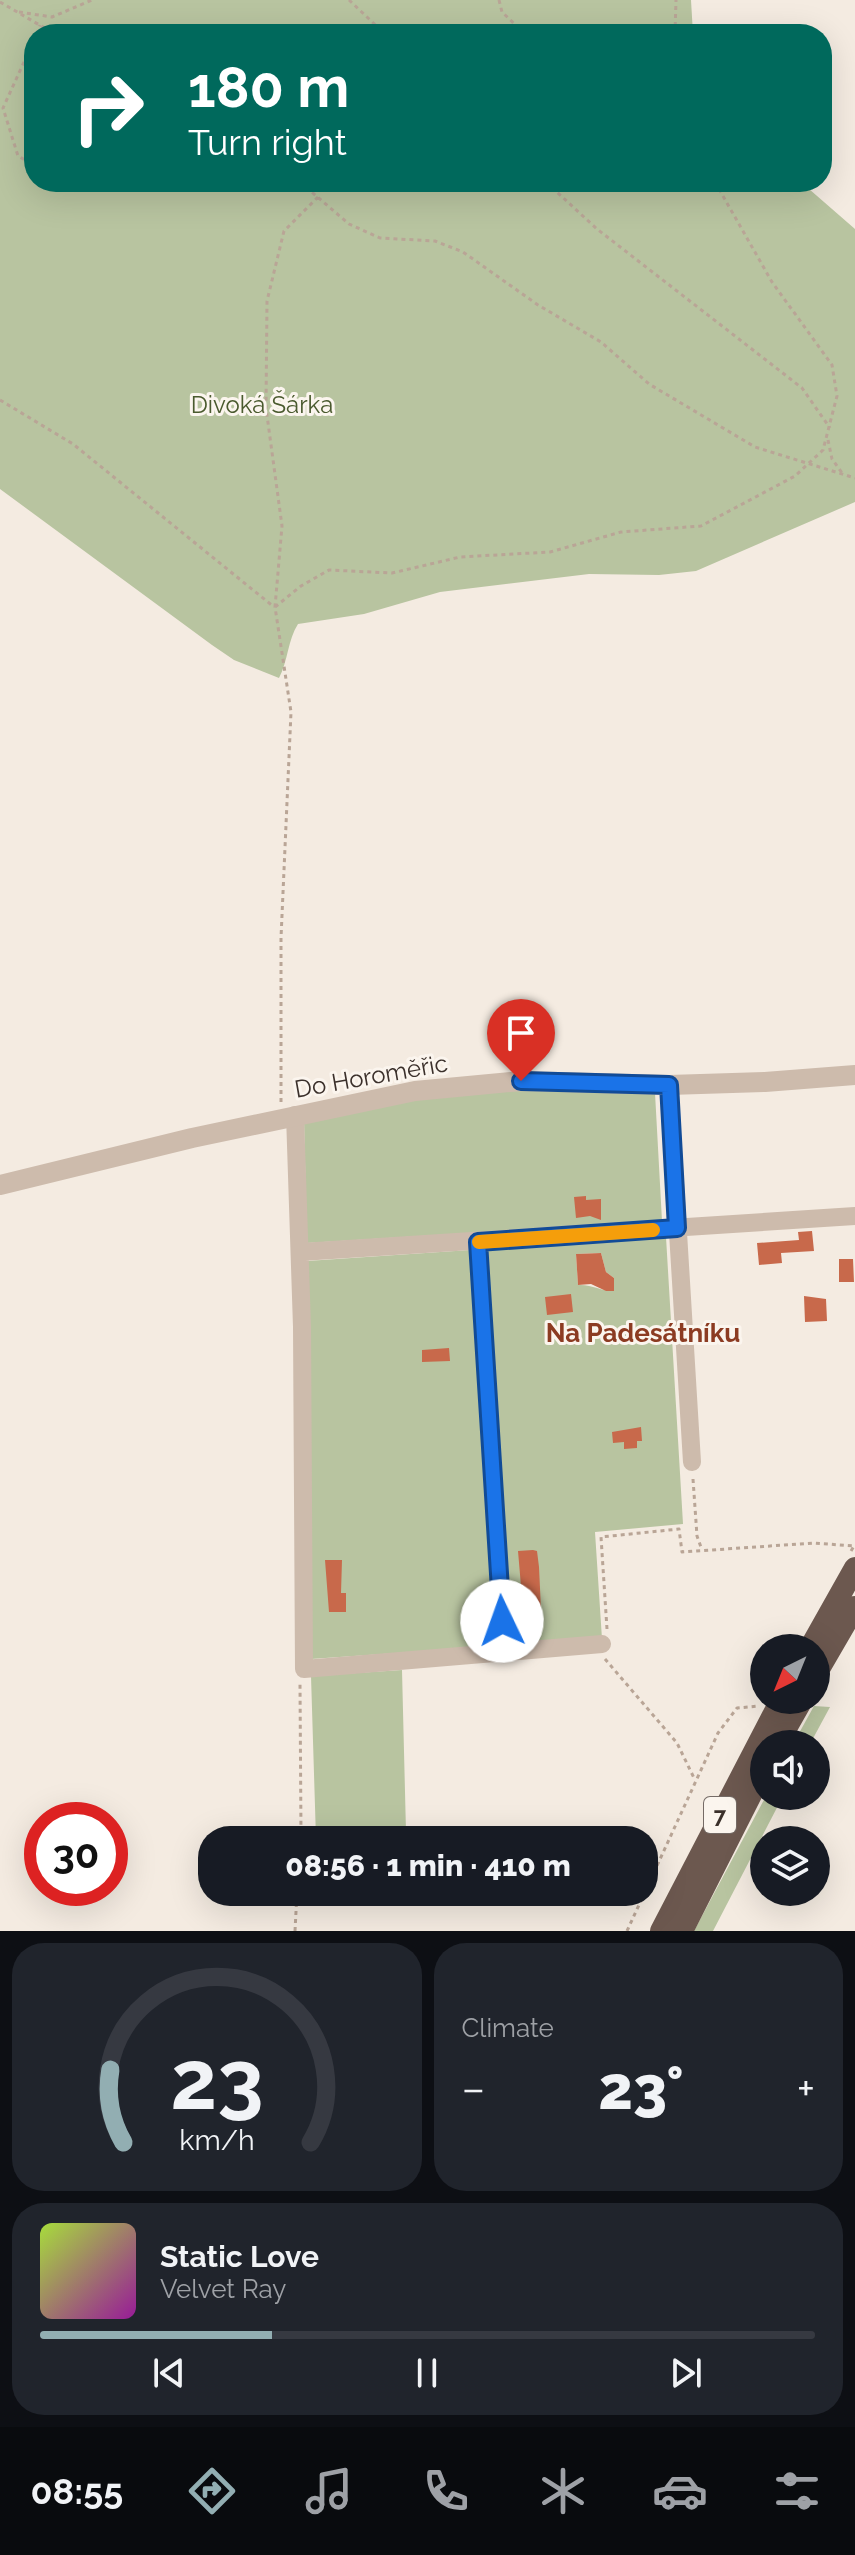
<!DOCTYPE html>
<meta charset="utf-8">
<style>
:root{--surface:#171b24;--page:#20242c;--text:#f1f3f6;--muted:#9ea1a6;--line:#363941;--accent:#92aeb2}
body{margin:0;font-family:Raleway,sans-serif;background:var(--page);color:var(--text);height:100vh;display:flex;flex-direction:column;font-size:30px;white-space:nowrap}
*{box-sizing:border-box;margin:0}
p{font-size:26px;color:var(--muted)}
.icon{flex:none;width:44px;height:44px;fill:none;stroke:currentColor;stroke-width:2;stroke-linecap:round;stroke-linejoin:round}
.map{position:relative;height:1931px;overflow:hidden}
.sheet{display:flex;flex-direction:column;gap:12px;padding:12px;background:#0d0f14;flex:1}
.sheet>*{flex:none}
.hud{position:absolute;left:24px;top:24px;width:808px;height:168px;border-radius:32px;box-shadow:0 8px 32px #0002;background:#00695c;color:#fff;overflow:hidden}
.needle{width:52px;rotate:223deg}
.controls{position:absolute;left:750px;top:1634px;display:grid;gap:16px}
.controls a{display:grid;place-items:center;width:80px;height:80px;border-radius:50%;background:var(--surface);box-shadow:0 8px 32px #0002;font-size:40px}
.speed{position:absolute;left:24px;top:1802px;display:flex;gap:16px;font-size:40px;font-weight:700;text-align:center}
.speed>*{display:grid;place-content:center;width:104px;height:104px;border-radius:50%;background:var(--surface);box-shadow:0 8px 32px #0002;line-height:1}
.speed .limit{border:12px solid #d22;background:#fff;color:#111}
.pin{position:absolute;display:grid;place-items:center;width:68px;height:68px;color:#fff;margin:-82px -34px;border-radius:50% 50% 50% 0;rotate:-45deg;box-shadow:0 0 8px #0007}
.pin .icon{rotate:45deg}
.me{position:absolute;width:88px;margin:-44px;rotate:357deg;stroke-linejoin:round;filter:drop-shadow(0 0 6px #0008)}
.turn{display:flex;align-items:center;gap:28px;height:168px;padding:0 32px;font-size:36px}
.turn .icon{width:104px;height:104px;stroke-width:2.5}
.turn b{display:block;font-size:56px;line-height:68px}
.big{font-size:60px;font-weight:800;line-height:1.1}
.sheet .widget{flex:1;display:flex;flex-direction:column;justify-content:center;gap:12px;min-width:0;padding:0 28px;border-radius:32px;background:var(--page)}
.sheet .dial{align-items:center;gap:0}
.dial svg{height:208px;overflow:visible;fill:none;stroke:var(--line);stroke-width:7;stroke-linecap:round;text-anchor:middle}
.dial text{fill:var(--text);stroke:none}
.song{display:flex;align-items:center;gap:24px}
.cover{width:96px;height:96px;border-radius:12px;background:linear-gradient(135deg,hsl(80 70% 55%),hsl(300 70% 35%))}
.played{height:8px;border-radius:4px;background:linear-gradient(90deg,var(--accent) 30%,var(--line) 30%)}
.keys{display:flex;justify-content:space-around;direction:ltr}
.heat{display:flex;justify-content:space-between;align-items:center;font-size:44px;direction:ltr}
.sheet .tiles{flex:1;display:grid;gap:12px;grid-template-columns:1fr 1fr}
.widget:last-child{grid-column:span 2}
.trip{position:absolute;left:198px;top:1826px;width:460px;height:80px;border-radius:32px;background:var(--surface);box-shadow:0 8px 32px #0002;font-weight:800;line-height:80px;text-align:center}
.tabs{display:flex;height:128px;justify-content:space-around;align-items:center;background:#090b0e;color:var(--muted)}
.tabs .icon{width:56px;height:56px}
.tabs .selected{color:var(--accent)}
.tabs b{font-size:36px;color:var(--text)}
.map>svg:first-child{display:block}
</style>
<div class="map">
<svg width="855" height="1931" viewBox="0 0 855 1931">
<rect width="100%" height="100%" fill="#f4ebe1"/>
<path fill="#b8c4a0" fill-rule="evenodd" d="M0 0H691L693 34H34V182H801L855 229V502L696 571 659 575 589 574 440 592 364 614 298 624C288 639 288 661 279 678L234 660 212 645 0 489Z
M525 1089 655 1093 662 1221 307 1243 304 1120 418 1098Z
M666 1237 683 1524 595 1532 602 1639 513 1645 486 1249ZM601 1253 606 1272 614 1278V1291C601 1291 591 1284 578 1285L576 1254Z
M470 1250 497 1646 311 1659 307 1261Z
M402 1670 406 1832 316 1839 311 1676Z
M814 1706 830 1707 810 1744H793Z
M766 1796H783L713 1931H694Z"/>
<path fill="#c8694b" d="M586 1196V1200L601 1199V1220L590 1216 576 1218 574 1197Z
M812 1231 814 1251 781 1253 782 1263 759 1265 757 1243 799 1240 798 1232Z
M601 1253 606 1272 614 1278V1291H606L591 1284 578 1285 576 1254Z
M839 1259H853L854 1282H839Z
M571 1294 573 1312 547 1315 545 1297Z
M804 1296 826 1299 827 1321 805 1322Z
M449 1348 450 1361 422 1362V1350Z
M641 1427 642 1441H637V1448L624 1449V1442L613 1443 612 1432Z
M533 1550 537 1551 539 1567 542 1631 525 1633 518 1551Z
M325 1560H342L341 1593H346V1612H329Z"/>
<g fill="none" stroke-linecap="round" stroke-linejoin="round">
<path stroke="#b9a596" stroke-width="3" stroke-dasharray="4 4" stroke-linecap="butt" d="M349 0 385 34
M499 0 502 12 525 34
M0 2 55 34
M19 12 52 17 92 0
M37 34 40 25
M675 34 676 0
M34 40 3 108 18 156 34 165
M300 182 349 224 380 238 435 241 463 252 538 305 601 342 649 384 755 447 855 478
M546 182 597 229 802 388 830 428
M0 400 73 444 274 607
M828 440 832 459 842 473
M275 607 301 586 329 570 392 573 460 557 550 552 621 532 701 526 795 476 823 450 837 396 832 365 772 282 715 182
M281 1102V938L291 712 275 607 282 526 266 408 267 301 284 231 318 197
M693 1479 697 1536 702 1550
M607 1629 601 1537 679 1529 682 1552 814 1543 854 1546 851 1551
M605 1659 677 1743 695 1780
M298 1840 301 1834 300 1684
M295 1931 297 1892
M627 1931 718 1733 737 1708 759 1706"/>
<path stroke="#cdbbac" stroke-width="18" d="M669 1085 692 1462
M295 1115 302 1327 304 1669 602 1644
M478 1242 504 1651
M301 1252 855 1216"/>
<path stroke="#cdbbac" stroke-width="20" d="M0 1185 192 1138 415 1091 521 1081 669 1085 765 1082 855 1075"/>
<path stroke="#6c584f" stroke-width="22" d="M810 1648 855 1568
M816 1674 855 1607
M777 1744 802 1700
M661 1931 781 1700
M682 1931 764 1769"/>
</g>
<g fill="none" stroke-linecap="round" stroke-linejoin="round">
<g stroke="#114b97" stroke-width="20">
<path id="route" d="M502 1621 478 1242 677 1228 669 1085 521 1081"/>
</g>
<use href="#route" stroke="#1a73e8" stroke-width="14"/>
<path stroke="#f59e0b" stroke-width="14" d="M479 1242 653 1230"/>
</g>
<g text-anchor="middle" dominant-baseline="central" stroke-width="6" stroke-linejoin="round" paint-order="stroke">
<rect fill="#fbf5ee" stroke="#756b66" stroke-width="2" x="704" y="1797" width="32" height="36" rx="6"/>
<g font-size="22" font-weight="bold" fill="#3b302b">
<text x="720" y="1815">7</text>
</g>
<g font-size="24" fill="#4a5a2e" stroke="#fbf5ee">
<text x="262" y="404">Divoká Šárka</text>
</g>
<g font-size="24" fill="#3b302b" stroke="#fbf5ee">
<text transform="translate(371 1076) rotate(-10)">Do Horoměřic</text>
</g>
<g font-size="26" font-weight="bold" fill="#8c3b22" stroke="#fbf5ee">
<text x="643" y="1333">Na Padesátníku</text>
</g>
</g>
</svg>
<div class="controls">
<a><svg class="needle" viewBox="-14 -14 28 28"><path d="M0-13l5 13h-10z" fill="#e53935"/><path d="M0 13l5-13h-10z" fill="#9ea1a6"/></svg></a>
<a><svg class="icon" aria-label="sound" viewBox="0 0 24 24"><path d="M4 9h4l5-4v14l-5-4H4zM17 9q2 3 0 6"/></svg></a>
<a><svg class="icon" aria-label="layers" viewBox="0 0 24 24"><path d="M12 4l9 5-9 5-9-5zM3 14l9 5 9-5"/></svg></a>
</div>
<div class="speed"><div class="limit">30</div></div>
<div class="pin" style="left:521px;top:1081px;background:#d93025"><svg class="icon" aria-label="arrive" viewBox="0 0 24 24"><path d="M6 21V4h12l-3 4 3 4H6"/></svg></div>
<svg class="me" style="left:502px;top:1621px" viewBox="-20 -20 40 40"><circle r="19" fill="#fff"/><path d="M0-13L10 11 0 6-10 11z" fill="#1a73e8"/></svg>
<div class="trip">08:56 · 1 min · 410 m</div>
<div class="hud">
<div class="turn"><svg class="icon" aria-label="right" viewBox="0 0 24 24"><path d="M7 20v-9h11M14 6l5 5-5 5"/></svg><div><b>180 m</b>Turn right</div></div>
</div>
</div>
<section class="sheet">
<div class="tiles">
<div class="widget dial"><svg viewBox="0 0 100 80">
<path d="M14 69A42 42 0 1 1 86 69"/>
<path d="M14 69A42 42 0 0 1 9 41" stroke="#92aeb2"/>
<text x="50" y="56" font-size="32" font-weight="700">23</text>
<text x="50" y="72" font-size="11">km/h</text>
</svg></div>
<div class="widget"><p>Climate</p>
<div class="heat"><a>−</a><b class="big">23°</b><a>+</a></div>
</div>
<div class="widget">
<div class="song"><i class="cover"></i><div><b>Static Love</b><p>Velvet Ray</p></div></div>
<div class="played"></div>
<div class="keys"><svg class="icon" aria-label="previous" viewBox="0 0 24 24"><path d="M18 5L8 12l10 7zM5 5v14"/></svg><svg class="icon" aria-label="pause" viewBox="0 0 24 24"><path d="M8 5v14M16 5v14"/></svg><svg class="icon" aria-label="next" viewBox="0 0 24 24"><path d="M6 5l10 7-10 7zM19 5v14"/></svg></div>
</div>
</div>
</section>
<nav class="tabs">
<b>08:55</b>
<svg class="icon selected" aria-label="directions" viewBox="0 0 24 24"><path d="M12 3l9 9-9 9-9-9zM9 14v-3h6M13 9l2 2-2 2"/></svg>
<svg class="icon" aria-label="music" viewBox="0 0 24 24"><path d="M9 18V5l10-2v13"/><circle cx="6" cy="18" r="3"/><circle cx="16" cy="16" r="3"/></svg>
<svg class="icon" aria-label="phone" viewBox="0 0 24 24"><path d="M5 4h4l2 5-3 2q2 4 5 5l2-3 5 2v4C11 20 4 13 5 4z"/></svg>
<svg class="icon" aria-label="climate" viewBox="0 0 24 24"><path d="M12 3v18M4 7l16 10M4 17L20 7"/></svg>
<svg class="icon" aria-label="car" viewBox="0 0 24 24"><path d="M5 17H2v-5l4-1 3-4h7l3 4 3 1v5h-3M9 17h6M6 11h13"/><circle cx="7" cy="17" r="2"/><circle cx="17" cy="17" r="2"/></svg>
<svg class="icon" aria-label="filters" viewBox="0 0 24 24"><path d="M4 7h16M4 17h16"/><circle cx="9" cy="7" r="2"/><circle cx="15" cy="17" r="2"/></svg>
</nav>
